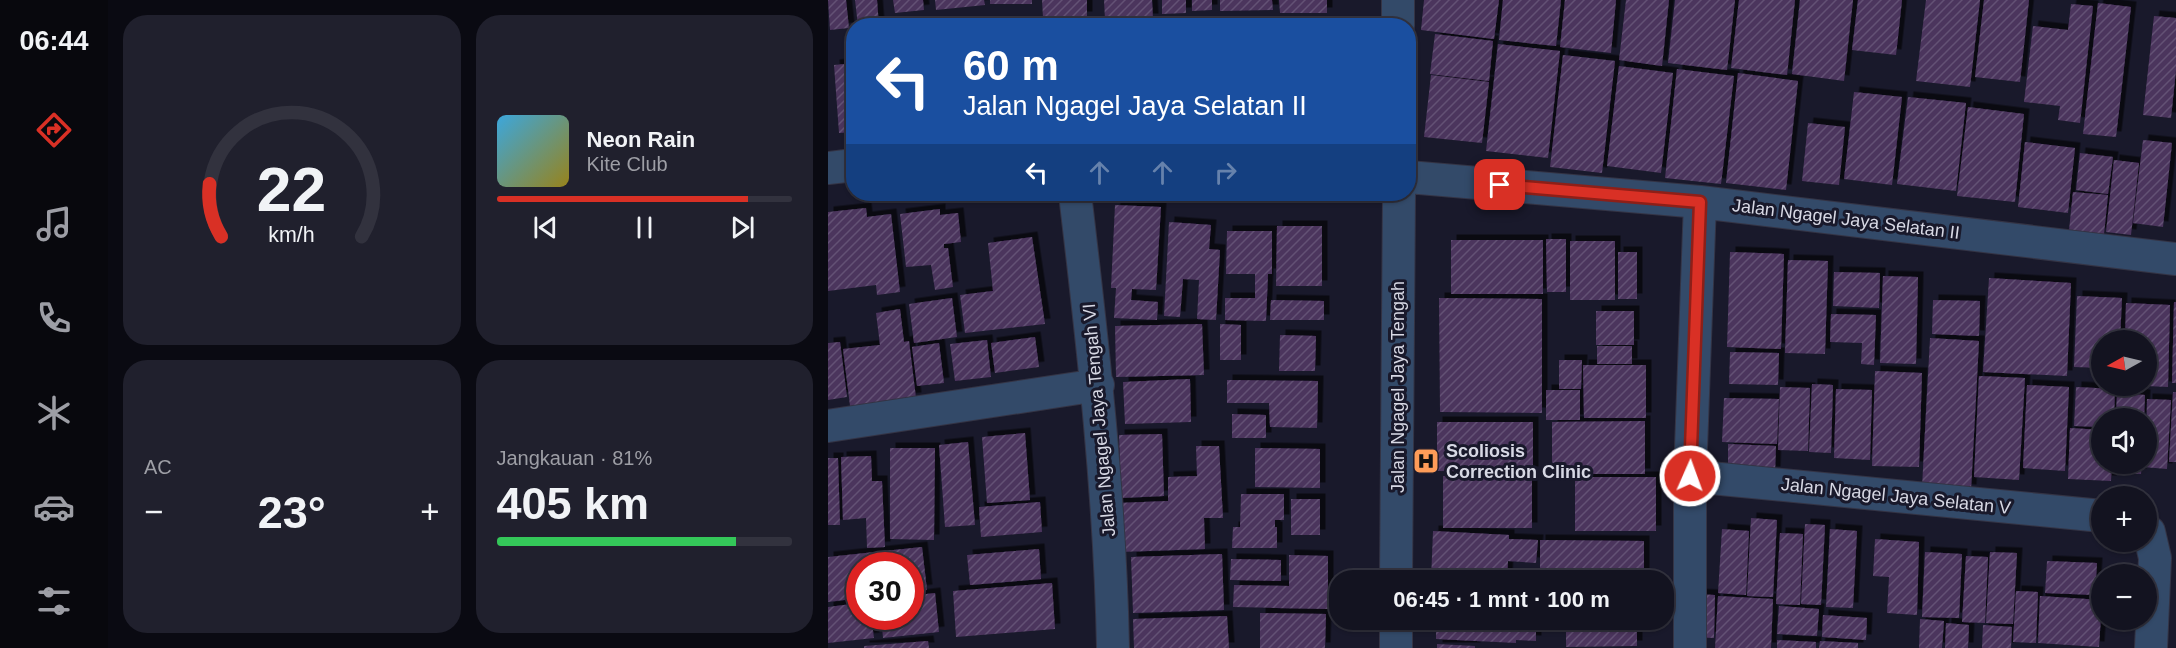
<!DOCTYPE html>
<html lang="id">
<meta charset="utf-8">
<style>
:root{--surface:#131320;--page:#20202d;--text:#f1f3f6;--muted:#9d9ea5;--line:#32323e;--accent:#d93025}
body{margin:0;font-family:Helvetica,sans-serif;background:var(--page);color:var(--text);height:100vh;display:flex;flex-direction:column;font-size:22px;white-space:nowrap}
*{box-sizing:border-box;margin:0}
p{font-size:20px;color:var(--muted)}
.icon{flex:none;width:33px;height:33px;fill:none;stroke:currentColor;stroke-width:2;stroke-linecap:round;stroke-linejoin:round}
.map{position:relative;flex:1;overflow:hidden}
.side{display:flex;flex-direction:column;gap:15px;padding:15px;background:#0a0a12;width:720px}
.side>*{flex:none}
.guide{position:absolute;left:18px;top:18px;width:570px;height:183px;border-radius:24px;box-shadow:0 2px 4px #0004,0 0 0 2px var(--line);background:#1a4fa0;color:#fff;overflow:hidden}
.needle{width:39px;rotate:262deg}
.tools{position:absolute;left:1263px;top:330px;display:grid;gap:12px}
.tools a{display:grid;place-items:center;width:66px;height:66px;border-radius:50%;background:var(--surface);box-shadow:0 2px 4px #0004,0 0 0 2px var(--line);font-size:30px}
.speed{position:absolute;left:18px;top:552px;display:flex;gap:12px;font-size:30px;font-weight:700;text-align:center}
.speed>*{display:grid;place-content:center;width:78px;height:78px;border-radius:50%;background:var(--surface);box-shadow:0 2px 4px #0004,0 0 0 2px var(--line);line-height:1}
.speed .limit{border:9px solid #d22;background:#fff;color:#111}
.pin{position:absolute;display:grid;place-items:center;width:51px;height:51px;color:#fff;margin:-26px;border-radius:12px;box-shadow:0 3px 9px #0006}
.me{position:absolute;width:66px;margin:-33px;rotate:2deg;stroke-linejoin:round;filter:drop-shadow(0 0 4px #0008)}
.turn{display:flex;align-items:center;gap:21px;height:126px;padding:0 18px;font-size:27px}
.turn .icon{width:78px;height:78px;stroke-width:2.5}
.turn b{display:block;font-size:42px;line-height:51px}
.lanes{display:flex;align-items:center;height:57px;padding:0 18px;background:#0003;justify-content:center;gap:30px;direction:ltr}
.lanes .off{opacity:.35}
.big{font-size:45px;font-weight:700;line-height:1.1}
.side .tile{flex:1;display:flex;flex-direction:column;justify-content:center;gap:9px;min-width:0;padding:0 21px;border-radius:24px;background:var(--page)}
.side .dial{align-items:center;gap:0}
.dial svg{height:156px;overflow:visible;fill:none;stroke:var(--line);stroke-width:7;stroke-linecap:round;text-anchor:middle}
.dial text{fill:var(--text);stroke:none}
.song{display:flex;align-items:center;gap:18px}
.cover{width:72px;height:72px;border-radius:9px;background:linear-gradient(135deg,hsl(200 70% 55%),hsl(50 70% 35%))}
.played{height:6px;border-radius:3px;background:linear-gradient(90deg,var(--accent) 85%,var(--line) 85%)}
.keys{display:flex;justify-content:space-around;direction:ltr}
.heat{display:flex;justify-content:space-between;align-items:center;font-size:33px;direction:ltr}
.charge{height:9px;border-radius:4px;background:linear-gradient(90deg,#34c759 81%,var(--line) 0)}
.side .tiles{flex:1;display:grid;gap:15px;grid-template-columns:repeat(2,1fr)}
.trip{position:absolute;left:501px;top:570px;width:345px;height:60px;border-radius:24px;background:var(--surface);box-shadow:0 2px 4px #0004,0 0 0 2px var(--line);font-weight:700;line-height:60px;text-align:center}
main{display:flex;flex:1;min-height:0}
.menu{display:flex;flex-direction:column;width:108px;justify-content:space-around;align-items:center;background:#08080d;color:var(--muted)}
.menu .icon{width:42px;height:42px}
.menu .current{color:var(--accent)}
.menu b{font-size:27px;color:var(--text)}
.map>svg:first-child{display:block}
</style>
<main>
<nav class="menu">
<b>06:44</b>
<svg class="icon current" aria-label="directions" viewBox="0 0 24 24"><path d="M12 3l9 9-9 9-9-9zM9 14v-3h6M13 9l2 2-2 2"/></svg>
<svg class="icon" aria-label="music" viewBox="0 0 24 24"><path d="M9 18V5l10-2v13"/><circle cx="6" cy="18" r="3"/><circle cx="16" cy="16" r="3"/></svg>
<svg class="icon" aria-label="phone" viewBox="0 0 24 24"><path d="M5 4h4l2 5-3 2q2 4 5 5l2-3 5 2v4C11 20 4 13 5 4z"/></svg>
<svg class="icon" aria-label="climate" viewBox="0 0 24 24"><path d="M12 3v18M4 7l16 10M4 17L20 7"/></svg>
<svg class="icon" aria-label="car" viewBox="0 0 24 24"><path d="M5 17H2v-5l4-1 3-4h7l3 4 3 1v5h-3M9 17h6M6 11h13"/><circle cx="7" cy="17" r="2"/><circle cx="17" cy="17" r="2"/></svg>
<svg class="icon" aria-label="filters" viewBox="0 0 24 24"><path d="M4 7h16M4 17h16"/><circle cx="9" cy="7" r="2"/><circle cx="15" cy="17" r="2"/></svg>
</nav>
<section class="side">
<div class="tiles">
<div class="tile dial"><svg viewBox="0 0 100 80">
<path d="M14 69A42 42 0 1 1 86 69"/>
<path d="M14 69A42 42 0 0 1 8 42" stroke="#d93025"/>
<text x="50" y="56" font-size="32" font-weight="700">22</text>
<text x="50" y="72" font-size="11">km/h</text>
</svg></div>
<div class="tile">
<div class="song"><i class="cover"></i><div><b>Neon Rain</b><p>Kite Club</p></div></div>
<div class="played"></div>
<div class="keys"><svg class="icon" aria-label="previous" viewBox="0 0 24 24"><path d="M18 5L8 12l10 7zM5 5v14"/></svg><svg class="icon" aria-label="pause" viewBox="0 0 24 24"><path d="M8 5v14M16 5v14"/></svg><svg class="icon" aria-label="next" viewBox="0 0 24 24"><path d="M6 5l10 7-10 7zM19 5v14"/></svg></div>
</div>
<div class="tile"><p>AC</p>
<div class="heat"><a>−</a><b class="big">23°</b><a>+</a></div>
</div>
<div class="tile"><p>Jangkauan · 81%</p><b class="big">405 km</b><div class="charge"></div></div>
</div>
</section>
<div class="map">
<svg width="1348" height="648" viewBox="0 0 1348 648">
<defs>
<pattern id="building-hatch" width="6" height="6" patternUnits="userSpaceOnUse" patternTransform="scale(1.5)"><rect width="6" height="6" fill="#4b345d"/><path d="M-1 1l2-2M0 6l6-6M5 7l2-2" fill="none" stroke="#645174"/></pattern>
<filter id="shadow"><feDropShadow dx="5.5" dy="-5.5" stdDeviation="0" flood-color="#0009"/></filter>
</defs>
<rect width="100%" height="100%" fill="#19192b"/>
<path fill="url(#building-hatch)" filter="url(#shadow)" d="M0 0H18L21 28 2 30Z
M27 0H49L51 26H30Z
M65 0H95L96 10 67 13Z
M107 0H156L157 5 108 10Z
M162 0H204V4H162Z
M214 0H259V17L215 18Z
M276 0H324L325 19 277 20Z
M334 0H358V13L334 14Z
M364 0H384V10L364 11Z
M392 0H444L445 10 392 11Z
M451 0H499V13H452Z
M596 0H671L666 39 593 30Z
M675 0H733L728 46 671 40Z
M737 0H788L783 53 732 47Z
M798 0H841L834 66 791 60Z
M847 0H907L899 70 840 63Z
M911 0H967L959 75 903 68Z
M972 0H1025L1016 81 964 74Z
M1030 0H1074L1068 55 1024 50Z
M1098 0H1152L1142 87 1088 81Z
M1156 0H1201L1192 82 1147 77Z
M1270 3 1303 7 1288 137 1255 134Z
M1243 4 1265 6 1252 123 1230 120 1232 106 1196 102 1205 26 1240 30Z
M1326 16 1348 18V70L1343 118 1315 115Z
M607 34 665 41 661 81 602 74Z
M670 44 732 51 720 158 658 151Z
M735 55 787 61 774 173 722 167Z
M26 63V132L11 133 6 65Z
M791 66 845 73 833 173 779 166Z
M849 69 906 76 893 184 837 178Z
M910 73 970 81 958 190 898 183Z
M603 75 661 82 654 143 596 137Z
M1026 92 1074 97 1064 185 1016 179Z
M1080 97 1138 103 1128 191 1069 184Z
M1140 107 1196 114 1187 202 1129 196Z
M980 123 1017 127 1011 185 974 181Z
M1315 140 1344 143 1335 227 1305 223Z
M1197 142 1247 148 1240 213 1190 207Z
M1252 153 1285 157 1280 194 1248 190Z
M1286 160 1311 163 1303 235 1278 232Z
M1245 192 1280 195 1276 234 1241 230Z
M287 205 333 207 328 290 304 289 303 300 330 302 329 320 286 318 288 288H283Z
M38 208 39 217 63 214 72 292 49 295 48 285 0 291V212Z
M112 209V215L130 213 133 242 116 244V248H120L125 287 107 290 103 265 78 267 72 214Z
M341 222 383 225 381 249 392 250 388 320 369 319 371 280 355 279 352 317 336 316Z
M449 226H494V286H448Z
M399 231H444V274H440L438 321 397 320V298H427V274H398Z
M204 237 217 324 137 333 132 295 165 291 160 243Z
M718 239H738V292H719Z
M623 240H715V294H623Z
M742 241H787V300H742Z
M790 252H809V299H790Z
M902 252 956 254 953 349 899 347Z
M960 260 1000 261 997 354 957 353Z
M1006 272 1052 273 1051 308 1005 306Z
M1055 276 1090 277 1088 364 1052 363Z
M1161 278 1243 283 1239 376 1155 372Z
M1249 296 1294 298 1292 340H1274V368L1246 367Z
M124 298 129 337 86 343 81 304Z
M611 298 714 299V413L612 412Z
M443 300 496 301V320H442Z
M1105 300 1152 301 1151 336 1104 334Z
M1346 302H1348V383H1344Z
M1298 303 1342 305 1340 387 1318 386V340H1297Z
M72 309 76 342 81 341 88 398 22 406 15 349 52 345 48 313Z
M768 311H806V345H768Z
M1003 314 1048 315 1046 365 1033 364 1034 343 1002 342Z
M374 324 376 375 288 377 287 326Z
M392 324 413 325V360H392Z
M452 335 488 336 487 371H451Z
M207 337 211 367 167 373 163 343Z
M1102 338 1151 341 1143 490 1094 487Z
M159 340 163 377 127 381 122 344Z
M12 342 19 397 0 400V343Z
M111 343 116 383 89 386 84 347Z
M769 346H804V364H769Z
M902 352 951 353 950 385 901 384Z
M731 360H754L753 389H731Z
M755 365H818V418H756Z
M1047 371 1094 373 1091 467 1044 466Z
M1151 376 1197 378 1191 480 1146 477Z
M362 379 363 422 297 424 295 382Z
M399 380 490 381 489 428 442 427 441 403H399Z
M984 384 1005 385 1003 453 981 452Z
M1199 385 1241 387 1237 471 1195 468Z
M952 387 982 388 980 451 950 450Z
M1248 387 1287 389 1286 418H1274V427L1246 426Z
M1008 389 1044 390 1042 460 1006 458Z
M718 390H752V420H718Z
M1345 392H1348V462H1341Z
M1289 393 1317 395 1316 418H1288Z
M896 398 951 399 949 444 894 442Z
M1319 399 1343 400 1339 469 1315 467V464H1318Z
M404 414 438 415V438H404Z
M817 421V474H724V422Z
M609 422H705V472L609 471Z
M1242 428 1274 430V464H1284L1283 481 1240 479Z
M197 433 202 500 159 503 154 437Z
M334 434 336 496 293 498 291 435Z
M140 442 147 525 117 527 111 445Z
M900 444 948 446 947 472 900 470Z
M368 446H391L395 518H376L377 549 291 552 290 503 340 501V477L369 476Z
M62 448H107L106 540 62 539Z
M427 448 492 449V488L427 487Z
M43 456 44 481H54L57 547 39 548 38 518 15 520 13 457Z
M0 458H10L12 525H0Z
M1285 464H1314L1313 474 1285 473Z
M615 476H704V528H615Z
M747 477H828V531H747Z
M413 494H456V520H447V527H449V548H404L405 527H412Z
M463 499H492V535H463Z
M212 502 214 532 153 537 151 507Z
M923 518 949 520 945 597 919 596Z
M977 524 997 525 993 605 973 604Z
M894 529 921 531 918 595 890 593Z
M1002 529 1029 531 1025 608 998 607Z
M605 531 681 535V539L710 540 708 563 680 561 679 580H603Z
M952 533 975 534 972 605 948 604Z
M1047 539 1091 542 1089 615 1059 613 1061 577 1045 576Z
M712 540 816 541V580H712Z
M94 547 99 590 82 592V566H32V598L0 602V557Z
M211 549 213 579 142 585 139 555Z
M1097 552 1134 554 1131 618 1094 617Z
M1162 552 1189 553 1185 624 1158 623Z
M394 554 396 610 305 613 303 557Z
M461 555 500 556V609L405 607 406 585 461 586Z
M1138 556 1160 557 1157 623 1134 622Z
M403 559 453 560V581L402 580Z
M1219 561 1269 563 1267 595 1217 593Z
M224 583 227 629 128 637 125 591Z
M1188 591 1210 592 1208 643 1185 642Z
M107 593 111 632 55 638 53 616H82V596Z
M863 594 887 595 886 638 862 637Z
M890 596 945 599 943 648H887Z
M1212 596 1274 600 1271 647 1210 643Z
M32 603V616H43L46 638 0 643V607Z
M951 606 991 609 989 636 949 634Z
M432 613 498 614 497 648H432Z
M995 615 1039 618 1038 640 994 637Z
M399 616 401 648H306L305 619Z
M1092 619 1116 621 1114 648H1091Z
M608 620H708V641L688 640V643L608 639Z
M738 620H809V646L738 647Z
M1118 623 1141 625 1140 648H1117Z
M1155 625 1184 627 1183 648H1154Z
M949 640 988 642V648H949Z
M100 641 101 648H36V646Z
M992 641 1030 643V648H991Z
M609 644 647 646V648H609Z"/>
<g fill="none" stroke-linecap="round" stroke-linejoin="round">
<g stroke="#343445" stroke-width="34">
<path id="minor" d="M570 0V26
M0 168 26 165
M580 177 872 202 1348 259
M247 194C265 345 282 496 285 648
M0 426 270 385
M862 476 1274 516
M1318 530 1321 532 1327 558 1323 648
M568 580 571 194
M568 648V620
M862 648V476L872 202"/>
</g>
<use href="#minor" stroke="#334a69" stroke-width="32"/>
</g>
<g fill="none" stroke-linecap="round" stroke-linejoin="round">
<g stroke="#8d1f18" stroke-width="15">
<path id="route" d="M672 185 872 202 862 476"/>
</g>
<use href="#route" stroke="#d93025" stroke-width="10"/>
</g>
<defs>
<g id="hospital-square" transform="scale(1.35)"><rect x="-9" y="-9" width="18" height="18" rx="4" fill="#fe9c58" stroke="#19192b"/><path d="M-5-5h3v3.5h4V-5h3V5h-3V1.5h-4V5h-3Z" fill="#111"/></g>
</defs>
<g fill-rule="evenodd">
<use href="#hospital-square" x="598" y="461"/>
</g>
<g text-anchor="middle" dominant-baseline="central" stroke-width="6" stroke-linejoin="round" paint-order="stroke">
<g font-size="18" fill="#d7d8e4" stroke="#19192b">
<text transform="translate(1018 219) rotate(7)">Jalan Ngagel Jaya Selatan II</text>
<text transform="translate(570 387) rotate(-90)">Jalan Ngagel Jaya Tengah</text>
<text transform="translate(271 420) rotate(-95)">Jalan Ngagel Jaya Tengah VI</text>
<text transform="translate(1068 496) rotate(6)">Jalan Ngagel Jaya Selatan V</text>
</g>
<g font-size="18" font-weight="bold" fill="#d7d8e4" stroke="#19192b" text-anchor="start">
<text x="618" y="451">Scoliosis<tspan x="618" dy="21">Correction Clinic</tspan></text>
</g>
</g>
</svg>
<div class="tools">
<a><svg class="needle" viewBox="-14 -14 28 28"><path d="M0-13l5 13h-10z" fill="#e53935"/><path d="M0 13l5-13h-10z" fill="#9d9ea5"/></svg></a>
<a><svg class="icon" aria-label="sound" viewBox="0 0 24 24"><path d="M4 9h4l5-4v14l-5-4H4zM17 9q2 3 0 6"/></svg></a>
<a>+</a>
<a>−</a>
</div>
<div class="speed"><div class="limit">30</div></div>
<div class="pin" style="left:672px;top:185px;background:#d93025"><svg class="icon" aria-label="arrive" viewBox="0 0 24 24"><path d="M6 21V4h12l-3 4 3 4H6"/></svg></div>
<svg class="me" style="left:862px;top:476px" viewBox="-20 -20 40 40"><circle r="17" fill="#d93025" stroke="#fff" stroke-width="3"/><path d="M0-11L8 9 0 5-8 9z" fill="#fff"/></svg>
<div class="trip">06:45 · 1 mnt · 100 m</div>
<div class="guide">
<div class="turn"><svg class="icon" aria-label="left" viewBox="0 0 24 24"><path d="M17 20v-9H6M10 6l-5 5 5 5"/></svg><div><b>60 m</b>Jalan Ngagel Jaya Selatan II</div></div>
<div class="lanes"><svg class="icon" aria-label="left" viewBox="0 0 24 24"><path d="M17 20v-9H6M10 6l-5 5 5 5"/></svg><svg class="icon off" aria-label="ahead" viewBox="0 0 24 24"><path d="M12 20V5M6 11l6-6 6 6"/></svg><svg class="icon off" aria-label="ahead" viewBox="0 0 24 24"><path d="M12 20V5M6 11l6-6 6 6"/></svg><svg class="icon off" aria-label="right" viewBox="0 0 24 24"><path d="M7 20v-9h11M14 6l5 5-5 5"/></svg></div>
</div>
</div>
</main>
